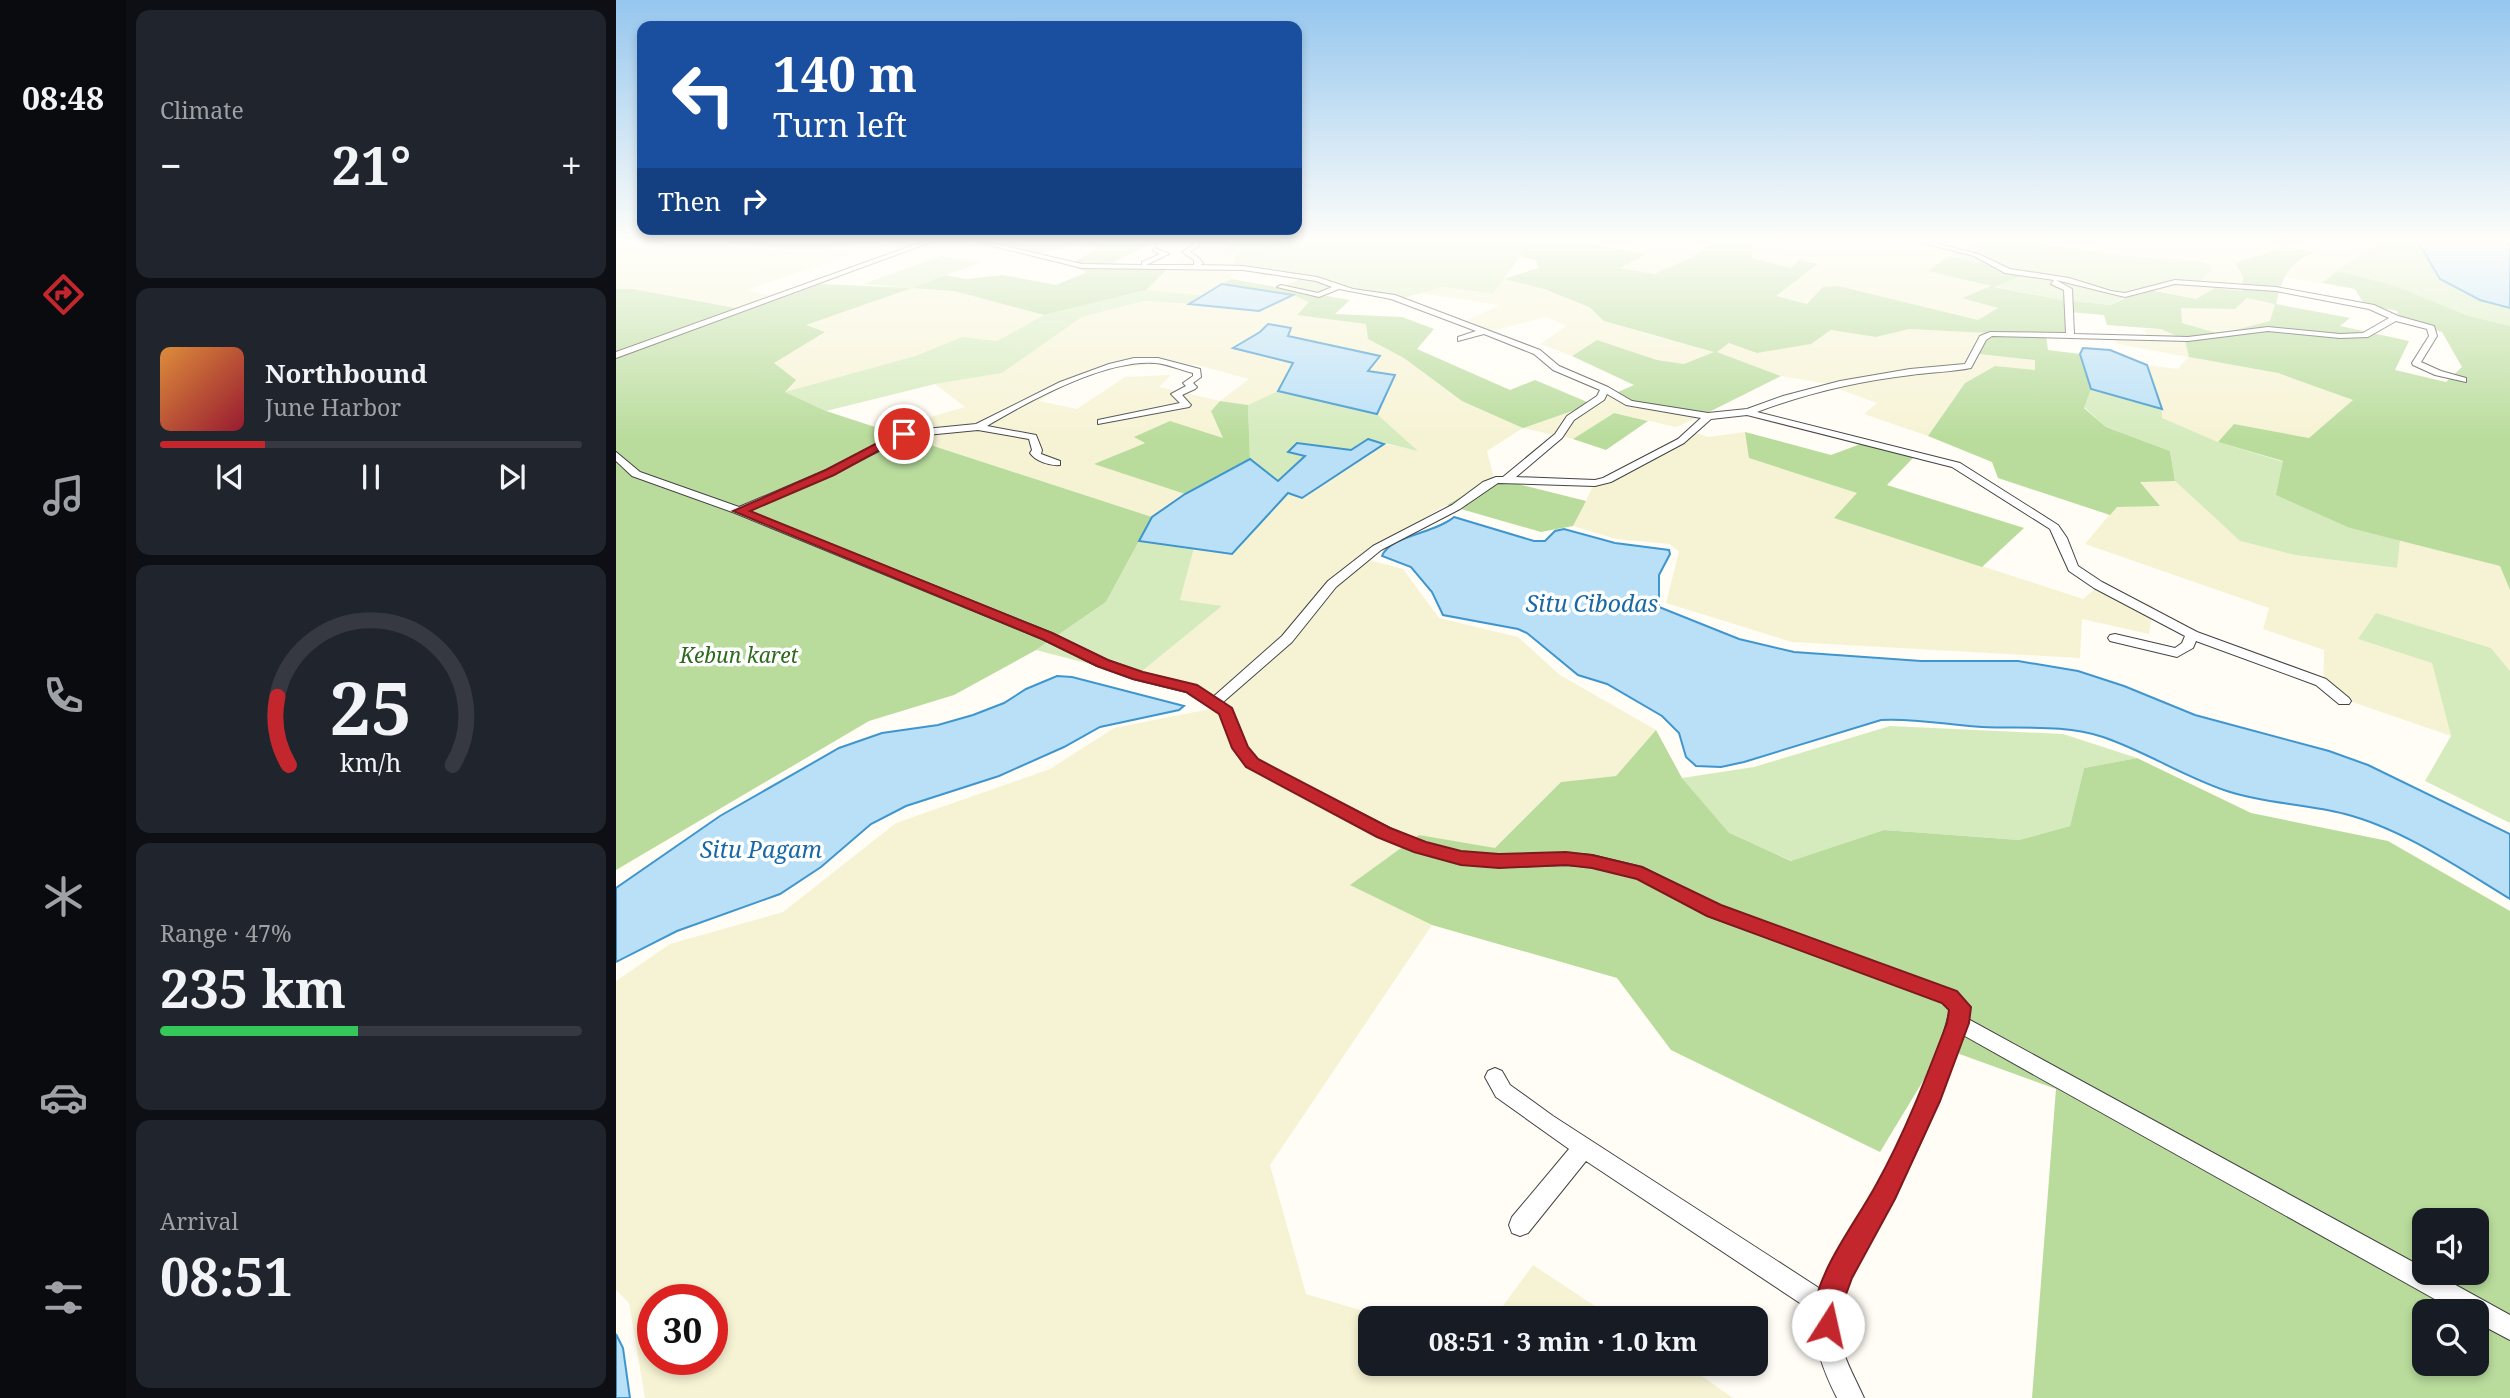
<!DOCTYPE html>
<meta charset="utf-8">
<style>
:root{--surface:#171b24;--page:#20242c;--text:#f1f3f6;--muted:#9ea1a6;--line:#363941;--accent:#c4262e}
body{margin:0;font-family:"Noto Serif",serif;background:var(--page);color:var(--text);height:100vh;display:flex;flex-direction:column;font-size:26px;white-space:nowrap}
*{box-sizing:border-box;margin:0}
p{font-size:23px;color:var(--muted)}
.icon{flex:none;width:38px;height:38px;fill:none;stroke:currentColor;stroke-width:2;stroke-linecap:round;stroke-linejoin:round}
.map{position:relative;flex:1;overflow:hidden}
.side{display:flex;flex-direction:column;gap:10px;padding:10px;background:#0d0f14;width:490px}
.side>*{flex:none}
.hud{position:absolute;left:21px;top:21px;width:665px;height:214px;border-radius:14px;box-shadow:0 4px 10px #0003;background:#1a4fa0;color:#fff;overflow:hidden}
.tools{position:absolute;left:1796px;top:1208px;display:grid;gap:14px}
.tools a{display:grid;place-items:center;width:77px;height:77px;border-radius:14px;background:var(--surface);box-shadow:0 4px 10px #0003;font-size:35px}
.speed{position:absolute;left:21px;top:1284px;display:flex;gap:14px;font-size:35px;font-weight:700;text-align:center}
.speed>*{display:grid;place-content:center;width:91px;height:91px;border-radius:50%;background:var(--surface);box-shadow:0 4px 10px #0003;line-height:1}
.speed .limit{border:10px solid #d22;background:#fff;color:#111}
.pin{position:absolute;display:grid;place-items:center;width:60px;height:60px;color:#fff;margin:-30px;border:4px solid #fff;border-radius:50%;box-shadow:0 2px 7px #0007}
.me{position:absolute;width:77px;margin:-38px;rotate:10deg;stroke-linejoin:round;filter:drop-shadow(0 0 5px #0008)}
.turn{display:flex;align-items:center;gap:24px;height:147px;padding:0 21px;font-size:32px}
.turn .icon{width:91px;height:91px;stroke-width:2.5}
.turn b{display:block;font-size:49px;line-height:60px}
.then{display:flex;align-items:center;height:66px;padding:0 21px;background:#0003;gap:14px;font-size:26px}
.big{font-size:52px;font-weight:700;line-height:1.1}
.side .card{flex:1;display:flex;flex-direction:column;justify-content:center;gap:10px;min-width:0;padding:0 24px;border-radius:14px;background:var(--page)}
.side .dial{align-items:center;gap:0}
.dial svg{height:182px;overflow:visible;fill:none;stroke:var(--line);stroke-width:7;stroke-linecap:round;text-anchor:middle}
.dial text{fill:var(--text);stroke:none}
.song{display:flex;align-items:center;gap:21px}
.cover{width:84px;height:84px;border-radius:10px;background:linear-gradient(135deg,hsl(30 70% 55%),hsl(350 70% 35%))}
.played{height:7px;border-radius:4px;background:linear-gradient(90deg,var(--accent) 25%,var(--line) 25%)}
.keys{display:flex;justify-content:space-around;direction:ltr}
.heat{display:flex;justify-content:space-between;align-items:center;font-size:38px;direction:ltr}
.charge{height:10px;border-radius:5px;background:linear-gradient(90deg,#34c759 47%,var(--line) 0)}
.trip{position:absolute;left:742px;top:1306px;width:410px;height:70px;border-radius:14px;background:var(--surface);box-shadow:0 4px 10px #0003;font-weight:700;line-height:70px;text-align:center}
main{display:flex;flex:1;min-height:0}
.tab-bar{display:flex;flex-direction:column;width:126px;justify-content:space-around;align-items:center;background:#090b0e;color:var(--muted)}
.tab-bar .icon{width:49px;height:49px}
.tab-bar .active{color:var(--accent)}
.tab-bar b{font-size:32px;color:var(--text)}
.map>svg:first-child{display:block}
</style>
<main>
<nav class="tab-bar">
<b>08:48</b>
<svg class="icon active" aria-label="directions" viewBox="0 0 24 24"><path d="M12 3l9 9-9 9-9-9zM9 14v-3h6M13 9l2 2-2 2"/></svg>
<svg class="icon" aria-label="music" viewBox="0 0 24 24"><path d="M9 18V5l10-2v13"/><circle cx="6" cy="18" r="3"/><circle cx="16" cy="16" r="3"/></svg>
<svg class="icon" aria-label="phone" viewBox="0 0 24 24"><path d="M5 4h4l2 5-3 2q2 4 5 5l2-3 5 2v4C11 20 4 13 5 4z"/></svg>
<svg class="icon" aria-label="climate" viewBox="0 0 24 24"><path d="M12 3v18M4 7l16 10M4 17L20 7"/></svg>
<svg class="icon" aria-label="car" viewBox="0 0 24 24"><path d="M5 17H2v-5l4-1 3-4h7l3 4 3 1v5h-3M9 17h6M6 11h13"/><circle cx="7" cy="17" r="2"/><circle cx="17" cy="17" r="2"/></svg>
<svg class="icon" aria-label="filters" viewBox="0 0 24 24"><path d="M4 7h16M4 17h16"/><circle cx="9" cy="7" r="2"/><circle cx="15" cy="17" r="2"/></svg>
</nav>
<section class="side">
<div class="card"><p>Climate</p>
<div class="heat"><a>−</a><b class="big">21°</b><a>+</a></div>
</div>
<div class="card">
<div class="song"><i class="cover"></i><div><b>Northbound</b><p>June Harbor</p></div></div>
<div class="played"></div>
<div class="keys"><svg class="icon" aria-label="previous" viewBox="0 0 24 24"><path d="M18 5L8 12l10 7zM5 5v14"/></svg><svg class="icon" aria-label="pause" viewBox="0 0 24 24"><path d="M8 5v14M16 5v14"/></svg><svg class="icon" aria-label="next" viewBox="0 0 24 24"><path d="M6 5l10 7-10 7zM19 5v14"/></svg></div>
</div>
<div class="card dial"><svg viewBox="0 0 100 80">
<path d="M14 69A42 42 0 1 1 86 69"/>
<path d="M14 69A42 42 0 0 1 9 39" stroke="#c4262e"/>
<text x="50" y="56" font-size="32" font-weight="700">25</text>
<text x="50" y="72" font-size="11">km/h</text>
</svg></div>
<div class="card"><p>Range · 47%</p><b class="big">235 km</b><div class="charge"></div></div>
<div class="card"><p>Arrival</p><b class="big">08:51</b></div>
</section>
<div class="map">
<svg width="1894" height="1398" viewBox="0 0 1894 1398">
<rect width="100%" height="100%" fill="#fffdf5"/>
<path fill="#f6f3d4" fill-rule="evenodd" d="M53 242H109L170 250 232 246 244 242H275L130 290 165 298 130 310 17 289H0V248Z
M584 242H601L615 246 619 254 615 279 585 295 530 290Z
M962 242H1101L1075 258 1038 274 1003 269 1029 254Z
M1136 242H1268L1285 245 1291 242H1362L1334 256 1376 286 1347 297 1383 308 1362 320 1222 286 1207 287 1191 304 1159 296 1201 264 1175 268 1135 258Z
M1514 242H1763L1706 283 1667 277 1681 259 1697 253 1620 262 1627 276V291L1599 288 1580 299 1528 289 1550 281 1580 284 1589 262 1509 256 1439 246Z
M888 279 928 289 973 307 989 321 1045 338 1113 342 1141 353 1195 344 1215 330 1260 337 1293 329 1372 333 1363 354 1420 360 1419 371 1379 366 1349 383 1312 436 1248 414 1261 403 1207 383 1165 376 1100 352 1068 364 1041 360 981 340 956 356 925 344 950 326 930 317 875 331 851 320 884 305 803 293 827 287 877 294Z
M295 288 338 291 428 315 381 341 346 337 299 356 169 392 157 363 208 332 188 326Z
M677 295 694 302 682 315 750 324 752 339 788 358 846 401 976 404 993 396 1081 418 1060 427 998 413 957 439 907 428 871 451 878 478 789 529 753 560 787 569 823 618 902 637 944 675 1040 730 1000 776 945 782 879 849 803 835 735 885 816 925 654 1165 690 1294 771 1318H754V1363H1067L1117 1398H29L13 1303 0 1290V981L54 944 167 912 280 823 434 769 498 728 614 705 520 676 605 607 564 600 578 548 616 554 672 493 686 498 768 444 801 450 761 414 779 375 751 371 763 356 672 335 675 329 644 332 618 347 677 363 662 391 632 405 604 401 595 410 608 438 519 436 530 442 479 464 569 494 536 517 268 430 349 407 319 384 386 373 466 317 528 301 643 311ZM539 364 581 365 633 379 604 401 543 387 555 375 509 377 461 409 423 401 473 370ZM37 1300H96V1360H37Z
M1631 298 1659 304 1654 321 1604 334 1566 323 1565 308 1619 309Z
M1528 329H1545L1569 340 1573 357 1662 373 1738 400 1693 438 1618 424 1602 442 1545 418 1546 409 1531 365 1562 369 1572 357 1502 344 1495 337H1531Z
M1074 431 1092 437 1129 432 1134 458 1242 493 1219 518 1467 599 1485 584 1537 606 1533 634 1466 619 1464 658 1176 642 1050 603 1063 551 1053 544 1000 539 957 526 979 482Z
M1523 481H1559L1624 541 1679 555 1780 568 1784 540 1884 566 1894 590V671L1875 648 1742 639 1816 662 1835 736 1707 692 1708 650 1647 629 1653 608 1469 544 1500 507 1543 505Z
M917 1265 997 1318H878Z"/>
<path fill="#d5ebbd" d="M601 242H914L877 294 827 287 783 299 727 287 707 295 667 286 687 278 617 268 619 254 609 251 614 246Z
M1362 242H1417L1509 256 1589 262 1596 270 1580 284 1550 281 1512 295 1495 305 1446 300 1376 286 1410 273 1334 256Z
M1763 242H1802L1824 279 1864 300 1894 308V326L1850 315 1777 285 1721 271Z
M325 256 366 262 296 288 247 284Z
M530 290 585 295 573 304 528 301 466 317 386 373 319 384 210 411 169 392 299 356 346 337 381 341 428 315Z
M1475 389 1546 409V418L1602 442 1668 462 1734 528 1784 540 1781 568 1679 555 1624 541 1559 481 1554 451 1490 427 1468 407Z
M662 391 761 414 802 451 752 439 735 450 681 443 690 455 662 481 634 459 632 405Z
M523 541 578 548 564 600 606 606 520 676 420 650 490 602Z
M1760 613 1875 648 1894 671V823L1809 781 1835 736 1816 663 1742 639Z
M1274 726 1447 734 1521 758 1468 768 1454 826 1403 840 1268 830 1176 861 1113 834 1066 778 1138 767Z"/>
<path fill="#b9dc9c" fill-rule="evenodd" d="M109 242H244C200 255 153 248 109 242Z
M386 242H531L536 243 488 267H554L530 290 428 315 338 291 296 288 190 325 209 332 158 363 180 380 169 392 210 411 536 517 490 602 420 650 338 695 253 721 0 870V289H17L130 310 205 284 296 288 330 275 350 279 387 275 440 285 471 272 452 265 484 248 463 245 415 255 382 244Z
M914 242H962L1030 254 1004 268 1038 274 1075 258 1101 242H1136V258L1175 268 1183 260 1202 264 1160 296 1191 304 1207 287 1222 286 1362 320 1382 308 1346 298 1375 286 1312 271 1334 256 1412 273 1378 287 1446 300 1495 305 1528 289 1580 299 1599 288 1627 291V276L1619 263 1669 247 1699 252C1671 264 1667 276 1660 304L1734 318 1724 326 1793 341 1779 370 1830 382 1846 367 1826 332 1783 320 1781 311 1748 304 1739 289 1706 283 1721 271 1777 285 1850 315 1894 326V590L1884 566 1734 528 1660 495 1667 461 1602 442 1618 424 1693 438 1737 400 1662 373 1573 357 1569 340 1545 329 1491 325 1488 315 1454 312 1460 335 1430 336 1432 350 1464 354 1475 389 1468 408 1490 427 1554 451 1559 481 1524 482 1544 506 1501 507 1494 515 1382 478 1376 462 1312 436 1349 383 1379 366 1419 370V360L1363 354 1371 333 1293 329 1260 337 1215 330 1195 344 1141 353 1113 343 1101 352 1165 376 1081 418 993 396 1018 385 956 356 981 340 1041 360 1068 364 1098 352 988 321 973 307 928 289 888 279 922 268 920 260 904 256ZM1631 298 1659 304 1654 321 1604 334 1566 323 1565 308 1619 309Z
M615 279 734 300 719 314 786 317 818 329 801 349 894 390 919 380 976 404 907 428 846 401 788 358 752 339 750 324 681 315 693 302 677 295 606 284Z
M604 401 632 405 634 459 569 494 478 464 529 443 518 437 554 421 607 438 595 411Z
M998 413 1032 421 990 450 957 439Z
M1129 432 1215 455 1250 442 1298 457 1271 485 1408 528 1366 567 1218 518 1241 493 1133 458Z
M878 478 970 501 957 526 925 532 831 505Z
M1040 730 1066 778 1113 833 1175 861 1268 830 1403 840 1454 826 1468 768 1521 758 1635 813 1772 841 1894 911V1398H1416L1440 1089 1327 1048 1264 1152 1055 1050 1001 978 816 925 734 885 803 835 879 848 945 782 1000 776ZM1808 1220H1860V1272H1808ZM1808 1311H1860V1363H1808Z"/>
<path fill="#b9e0f7" stroke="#3f96cf" stroke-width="2" d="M1802 242H1889L1894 246V308L1864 300 1824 279Z
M606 284 677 295 643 311 573 304Z
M652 324 675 328 672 336 764 356 752 371 779 375 761 414 662 391 677 363 617 348 644 332Z
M1467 348 1494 350 1531 365 1546 409 1475 389 1464 354Z
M752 439 768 444 686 498 672 493 616 554 523 541 536 517 569 494 634 459 662 481 689 456 672 452 681 443 735 450Z
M838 517 918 541H929L939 531 948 529 999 543 1053 550 1054 554 1043 575V607L1123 639 1178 652 1305 661H1402L1462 671 1508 686 1579 715 1713 751 1752 765 1894 834V899C1843 868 1787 829 1729 814 1691 804 1652 804 1614 792 1570 778 1531 752 1487 737 1447 724 1407 729 1366 727 1332 725 1299 718 1265 720L1128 762 1105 767 1080 766 1070 757 1063 733 1046 716 991 684 962 675 911 633 902 629 827 615 816 592 795 567 766 556C773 536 820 533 838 517Z
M441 676 456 677 568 706 563 710 484 727 448 747 383 776 290 806 255 824 205 867 164 894 61 931 0 962V888L104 816 223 748 266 733 322 725 357 715 388 703 410 689Z
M0 1334 7 1348 14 1398H0Z"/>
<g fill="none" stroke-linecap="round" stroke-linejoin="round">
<g stroke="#444" stroke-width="2">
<path id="minor" d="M306 242H315L0 358V352Z
M360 242H371L466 264 526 265V262L544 254 537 251 539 248 553 254 530 265H578V260L566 252 577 245V242H583L582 247 574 252 583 258 587 263 585 265 627 266 701 277 737 289 779 295 924 350 943 366 992 387 1016 401 1092 413 1131 409 1167 396 1224 381 1294 369 1349 364 1364 336 1374 332 1450 333 1448 290 1435 284 1438 280 1389 273 1358 256 1304 242H1315L1362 254 1394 269 1453 278 1495 291 1509 293 1559 280 1660 287 1758 305 1782 316 1818 326 1821 336 1805 362 1825 371 1850 378V382L1819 375 1797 365 1796 363 1813 336 1811 329 1780 321 1752 337 1724 338 1652 331 1572 341 1376 336 1370 340 1355 368C1335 372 1315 372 1295 375 1243 381 1191 393 1141 412L1344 463 1442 525 1451 538 1462 566 1486 582 1581 632 1710 679 1733 698 1735 701 1733 704H1723L1700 685 1580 641 1577 648 1561 657 1494 641 1492 638 1494 635 1499 634 1559 648 1566 643 1569 636 1478 588 1453 571 1434 529 1336 467 1131 415 1095 419 1068 443 995 482 979 486 882 483 844 509 765 550 720 587 676 642 606 703 617 712 631 747 641 760 774 828 810 843 845 852 883 855 950 853 976 855 1026 867 1104 906 1340 992 1353 1007 1352 1019 1808 1268V1272H1816L1894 1315V1340L1860 1322V1311H1840L1347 1035C1329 1091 1305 1145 1278 1197 1260 1233 1225 1277 1222 1318 1221 1348 1236 1371 1248 1398H1221C1208 1372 1196 1343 1199 1313L970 1161 912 1233 904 1236 896 1233 893 1225 896 1217 953 1149 880 1097 869 1077 872 1071 879 1068 886 1071 894 1085 937 1116 1206 1290 1218 1261 1261 1186 1287 1135 1324 1046 1334 1010 1326 1002 1092 916 1021 878 976 867 950 865 883 867 845 864 799 851 762 836 631 766 617 748 604 714 570 692 517 679 481 666 426 639 119 513 16 476 0 461V452L24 472 123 507 210 470 280 434 262 428V424L289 431 360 424 444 382 493 364 518 358H542L584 369 585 377 577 383 581 387 579 389 566 395 575 405 573 407 482 424V420L564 403 555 394 570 386 567 383 577 376V373C564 370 552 364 539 363 490 359 413 401 371 426L420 435 426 450 425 454 444 461V465C434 466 419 461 414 453L416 450 413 439 362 430 290 437 218 474 132 511 436 633 491 660 527 673 580 686 597 697 666 636 712 581 757 546 836 505 867 482 880 477H887L939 434 951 416 981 396 984 390 937 370 918 354 868 334 842 341V337L860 331 775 299 723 289 703 297 661 287 665 285 702 293 716 287 700 281 627 270 466 268ZM1440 280 1509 297 1559 284 1660 291 1753 309 1773 318 1747 333 1724 334 1652 327 1572 337 1458 334 1456 289ZM991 394 1010 405 1085 418 1062 439 987 478 979 480 900 477 946 438 958 420 988 400Z"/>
</g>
<use href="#minor" fill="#fff" fill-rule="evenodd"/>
</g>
<linearGradient id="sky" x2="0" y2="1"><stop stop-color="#95c6ee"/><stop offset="0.55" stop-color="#fffefa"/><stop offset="1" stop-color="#fffefa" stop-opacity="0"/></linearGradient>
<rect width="1894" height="438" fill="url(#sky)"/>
<path fill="#c4262e" stroke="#7f191e" stroke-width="2" d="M284 431 293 434 218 475 134 511 436 633 492 660 527 672 581 685 616 708 632 747 642 759 774 828 810 842 845 851 883 854 950 852 976 855 1026 867 1105 905 1341 991 1355 1007 1353 1023 1324 1101 1279 1199 1236 1278 1225 1308 1226 1325 1222 1335 1212 1339 1202 1335C1199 1327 1197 1319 1198 1309 1204 1267 1240 1222 1260 1185 1289 1133 1310 1078 1331 1023L1333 1010 1326 1003 1091 916 1021 879 976 868 950 865 883 868 845 865 798 852 761 837 630 767 616 748 603 714 570 692 517 679 481 666 426 639 117 511 210 470Z"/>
<g text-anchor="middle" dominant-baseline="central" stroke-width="7" stroke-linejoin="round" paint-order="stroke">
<g font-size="21" font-style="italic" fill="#2f6b1f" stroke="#fff">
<text x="123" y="655">Kebun karet</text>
</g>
<g font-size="23" font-style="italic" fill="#1768a6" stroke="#fff">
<text x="976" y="603">Situ Cibodas</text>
<text x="145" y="849">Situ Pagam</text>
</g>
</g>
</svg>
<div class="tools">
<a><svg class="icon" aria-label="sound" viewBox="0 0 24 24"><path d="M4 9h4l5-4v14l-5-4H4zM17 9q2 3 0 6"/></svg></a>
<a><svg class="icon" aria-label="search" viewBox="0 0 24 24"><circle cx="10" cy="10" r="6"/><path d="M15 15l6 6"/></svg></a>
</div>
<div class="speed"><div class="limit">30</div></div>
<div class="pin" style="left:288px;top:434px;background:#d93025"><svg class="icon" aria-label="arrive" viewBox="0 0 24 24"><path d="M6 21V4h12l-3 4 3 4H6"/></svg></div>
<svg class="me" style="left:1212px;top:1325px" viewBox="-20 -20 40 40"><circle r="19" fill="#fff"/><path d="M0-13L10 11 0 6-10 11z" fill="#c4262e"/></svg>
<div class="trip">08:51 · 3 min · 1.0 km</div>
<div class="hud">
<div class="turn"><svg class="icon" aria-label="left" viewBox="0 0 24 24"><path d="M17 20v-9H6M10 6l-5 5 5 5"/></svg><div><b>140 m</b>Turn left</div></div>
<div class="then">Then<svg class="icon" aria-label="right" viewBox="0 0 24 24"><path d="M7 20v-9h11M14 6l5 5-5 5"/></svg></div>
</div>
</div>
</main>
